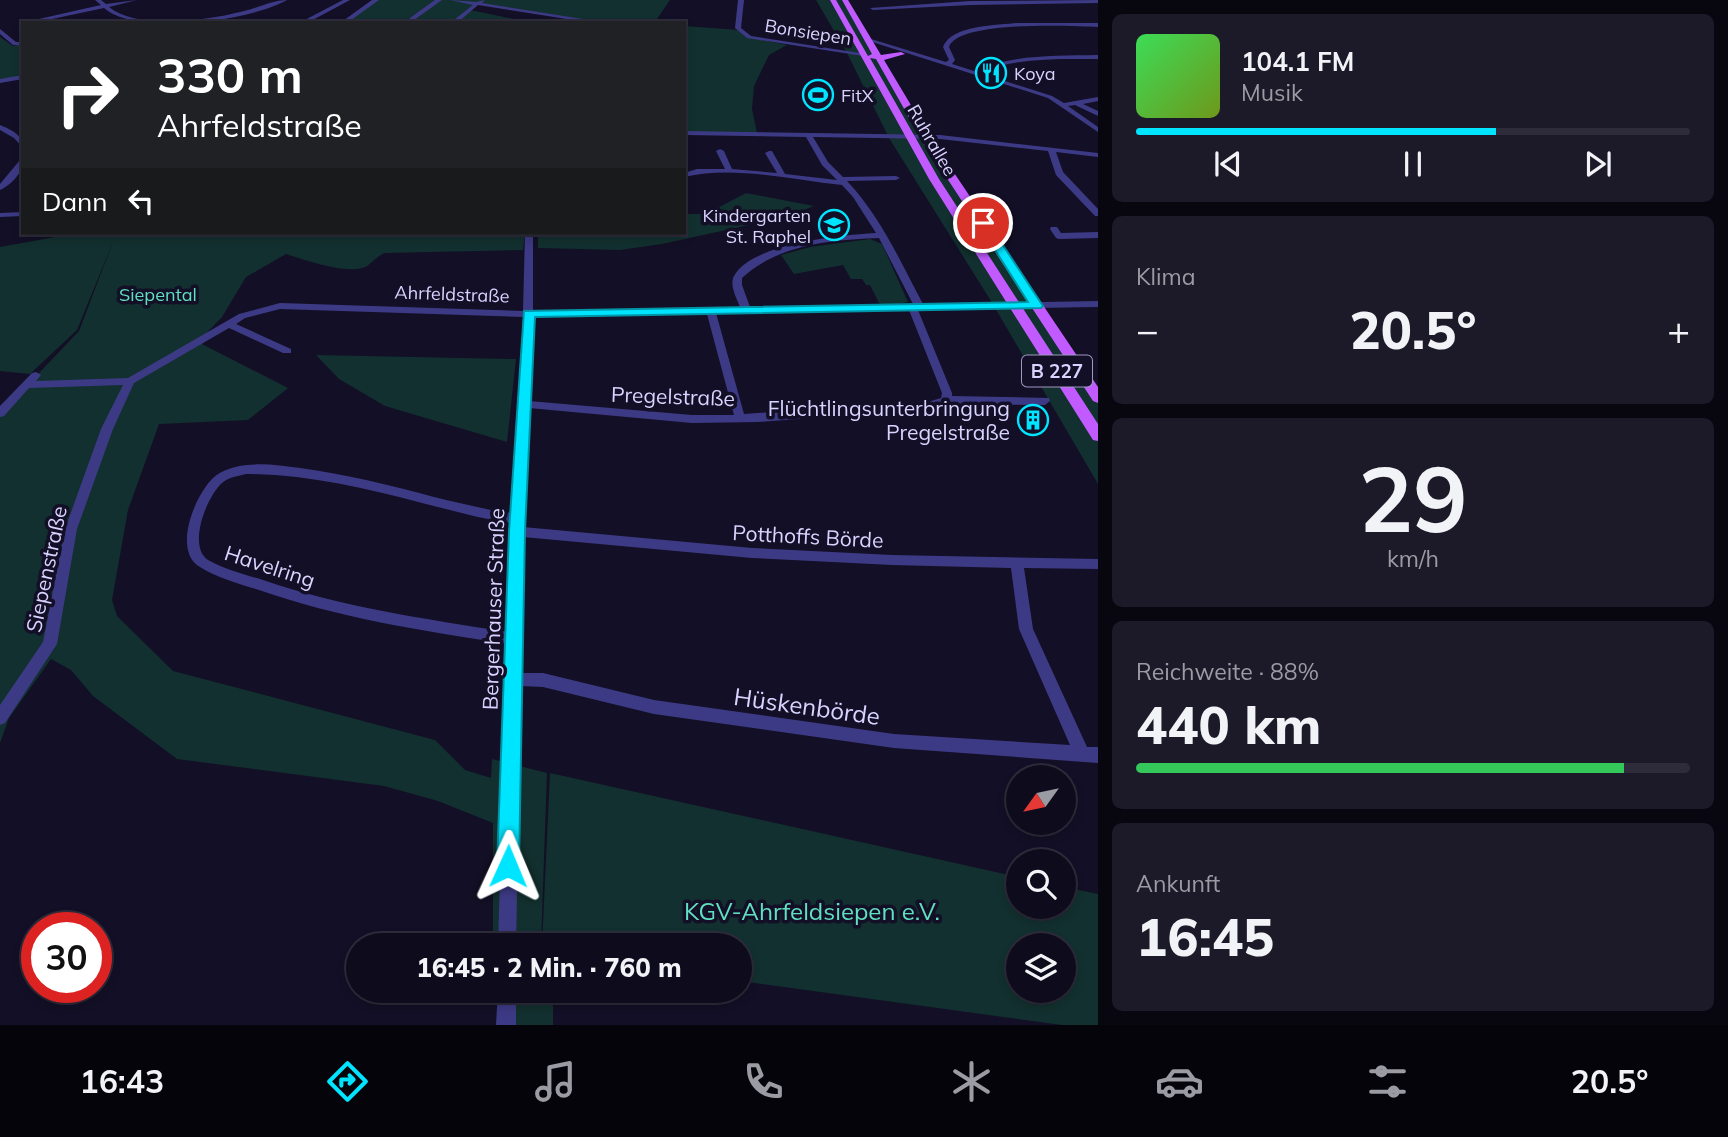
<!DOCTYPE html>
<html lang="de">
<meta charset="utf-8">
<style>
:root{--surface:#0e0b1c;--page:#1c1929;--text:#f1f3f6;--muted:#9b9ba3;--line:#2e2b3b;--accent:#00e5ff}
body{margin:0;font-family:Mulish,sans-serif;background:var(--page);color:var(--text);height:100vh;display:flex;flex-direction:column;font-size:26px;white-space:nowrap}
*{box-sizing:border-box;margin:0}
p{font-size:23px;color:var(--muted)}
.icon{flex:none;width:38px;height:38px;fill:none;stroke:currentColor;stroke-width:2;stroke-linecap:round;stroke-linejoin:round}
.map{position:relative;flex:1;overflow:hidden}
.panel{display:flex;flex-direction:column;gap:14px;padding:14px;background:#08060f;width:630px}
.panel>*{flex:none}
.top-card{position:absolute;left:21px;top:21px;width:665px;height:214px;border-radius:0px;box-shadow:0 4px 10px #0003,0 0 0 2px var(--line);background:#202124;color:#fff;overflow:hidden}
.needle{width:46px;rotate:237deg}
.buttons{position:absolute;left:1006px;top:765px;display:grid;gap:14px}
.buttons a{display:grid;place-items:center;width:70px;height:70px;border-radius:50%;background:var(--surface);box-shadow:0 4px 10px #0003,0 0 0 2px var(--line);font-size:35px}
.speed{position:absolute;left:21px;top:912px;display:flex;gap:14px;font-size:35px;font-weight:700;text-align:center}
.speed>*{display:grid;place-content:center;width:91px;height:91px;border-radius:50%;background:var(--surface);box-shadow:0 4px 10px #0003,0 0 0 2px var(--line);line-height:1}
.speed .limit{border:10px solid #d22;background:#fff;color:#111}
.pin{position:absolute;display:grid;place-items:center;width:60px;height:60px;color:#fff;margin:-30px;border:4px solid #fff;border-radius:50%;box-shadow:0 2px 7px #0007}
.me{position:absolute;width:77px;margin:-38px;rotate:1deg;stroke-linejoin:round;filter:drop-shadow(0 0 5px #0008)}
.turn{display:flex;align-items:center;gap:24px;height:147px;padding:0 21px;font-size:32px}
.turn .icon{width:91px;height:91px;stroke-width:2.5}
.turn b{display:block;font-size:49px;line-height:60px}
.then{display:flex;align-items:center;height:66px;padding:0 21px;background:#0003;gap:14px;font-size:26px}
.big{font-size:52px;font-weight:800;line-height:1.1}
.panel .tile{flex:1;display:flex;flex-direction:column;justify-content:center;gap:10px;min-width:0;padding:0 24px;border-radius:10px;background:var(--page)}
.panel .dial{align-items:center;gap:0}
.dial b{font-size:91px;line-height:1}
.song{display:flex;align-items:center;gap:21px}
.cover{width:84px;height:84px;border-radius:10px;background:linear-gradient(135deg,hsl(130 70% 55%),hsl(80 70% 35%))}
.played{height:7px;border-radius:4px;background:linear-gradient(90deg,var(--accent) 65%,var(--line) 65%)}
.keys{display:flex;justify-content:space-around;direction:ltr}
.heat{display:flex;justify-content:space-between;align-items:center;font-size:38px;direction:ltr}
.charge{height:10px;border-radius:5px;background:linear-gradient(90deg,#34c759 88%,var(--line) 0)}
.trip{position:absolute;left:346px;top:933px;width:406px;height:70px;border-radius:35px;background:var(--surface);box-shadow:0 4px 10px #0003,0 0 0 2px var(--line);font-weight:800;line-height:70px;text-align:center}
.tab-bar{display:flex;height:112px;justify-content:space-around;align-items:center;background:#06040b;color:var(--muted)}
.tab-bar .icon{width:49px;height:49px}
.tab-bar .selected{color:var(--accent)}
.tab-bar b{font-size:32px;color:var(--text)}
main{display:flex;flex:1;min-height:0}
.map>svg:first-child{display:block}
</style>
<main>
<div class="map">
<svg width="1098" height="1025" viewBox="0 0 1098 1025">
<rect width="100%" height="100%" fill="#130f26"/>
<path fill="#12302f" fill-rule="evenodd" d="M376 0H436C402 30 387 23 344 23Z
M441 0H670L655 22 658 23H604L478 3 470 10 533 23H410Z
M816 0H845L910 113 1098 399V484L991 301 889 138 847 53Z
M684 26 739 30 757 39 787 45 769 55 754 86 752 109 757 133 684 132Z
M0 37 13 46 23 45V76L0 80Z
M746 193 814 206 786 217 662 244 620 250 538 248V233H684V214H706Z
M77 233H525L523 250 385 253C377 256 373 262 367 266 350 276 304 260 286 254L246 277 222 317 198 342 288 388 248 420 159 424 128 510 112 600 117 616 173 671 435 740 465 770 491 778 492 759 547 773 541 945H493V823L438 801 384 786 177 759 93 696 71 670 51 659 9 718 0 743V414L79 331 113 242 77 330 30 374 0 371V247Z
M870 239 882 244 908 302 886 306 879 303 870 285H866L862 279H851L843 265 794 274 781 255 810 247Z
M316 355 516 359 507 442 385 406 339 379Z
M550 773 1018 877V906H1064V887L1098 894V1025H1062L740 981V945H542ZM1018 945H1064V990H1018Z
M509 991H559L553 1000V1025H507Z"/>
<g fill="none" stroke-linecap="round" stroke-linejoin="round">
<path fill="#3d3a85" fill-rule="evenodd" d="M95 0H101L106 4 137 0 109 7C138 31 210 20 244 11 258 8 273 0 287 0 250 21 138 37 104 8L33 23H21L101 5Z
M343 0H350L307 23H299Z
M372 0H379L347 23H340Z
M435 0H442L410 23H403Z
M450 0 476 2 485 0 482 3 608 23H592L478 5 457 23H450L473 5Z
M738 0H744L741 28 751 36 866 54 863 56 747 38 735 28Z
M1098 0V3L970 5 873 10 870 8 970 1Z
M1018 23H1098V27C1072 26 958 20 949 47L955 60 952 64 974 71C1013 54 1056 56 1098 55V59C1058 59 1017 57 980 73L1052 96 1064 103 1098 97V101L1083 104 1098 111V116L1075 105 1068 106 1098 127V132L1048 98 866 40 871 39 946 62 949 60 943 47C951 25 998 25 1018 23Z
M0 29 16 42H23V46L13 45 0 34Z
M23 75V79L0 83V79Z
M0 125C12 130 23 135 23 148L14 138 0 130Z
M684 131 940 135 1098 153V157L1056 152 1063 172 1098 209V216H1095L1056 175 1048 151 940 139 813 137 828 162 843 177 896 176 900 178 896 180 847 181C881 217 900 261 923 304L1098 301V307L918 310 952 393V396L1049 398 1050 401 1045 405 947 404 932 409 758 422 692 423 529 408 523 527 752 548 892 555 1098 559V569L1024 568 1033 629 1087 747H1098V763L894 748 654 714 543 687 521 686 516 945H498L507 644C424 631 339 618 259 590 240 584 217 578 200 567 172 551 195 495 213 478 221 470 236 466 247 465 264 463 283 466 300 468 345 474 390 485 434 497 460 503 485 510 512 513L523 317 280 309 245 318 236 324 291 349V353H283L229 328 134 383 113 429 77 529 57 644 5 723 0 725V705L43 642 65 529 101 429 123 385 29 388 4 416 0 417V406L32 373 36 372 41 375 36 381 128 378 239 314 280 303 523 311 525 233H533V311L740 307C737 299 729 285 734 276 752 243 843 235 876 233L853 197 842 185C791 180 735 165 684 177V173L697 169H725L716 151 720 149 724 151 732 169 777 173 765 153 769 151H772L785 174 837 180 822 165 806 137 684 135ZM879 238 913 304 750 307 742 285V278C779 244 831 240 879 238ZM909 310 942 393 941 398 931 401 744 414 716 313ZM707 314 734 415H692L529 401 533 317ZM246 474C306 474 364 488 422 503 451 510 481 519 511 523L508 632C425 619 342 607 263 580 246 575 224 569 208 560 187 546 207 496 222 483 229 477 238 476 246 474ZM523 537 752 558 892 565 1011 568 1019 629 1070 745 894 734 654 700 543 673H521Z
M20 160H23C23 173 11 185 0 190V184Z
M23 212V216L0 217V213Z
M1051 227H1057L1061 233 1098 232V238L1059 239 1056 238 1050 229Z
M498 990H516V1025H496Z"/>
<path fill="#c25bff" fill-rule="evenodd" d="M830 0H836L868 56 872 54 842 0H848L881 55 901 52 905 54 884 60 930 137 1098 387V403L1093 401 920 137 876 59 870 58 939 179 1098 424V441L1093 440 929 179Z"/>
</g>
<path fill="#00e5ff" stroke="#0095a6" stroke-width="2" d="M979 221H987L1043 306 1041 308 535 317 525 531 519 866 516 874 508 877 500 874 497 866 509 531 524 311 1028 302 978 223Z"/>
<defs>
<g id="restaurant-ring" transform="scale(1.575)"><circle r="9.5" fill="#130f26" stroke="#00e5ff" stroke-width="1.5"/><path d="M-5-6h1v4h1v-4h1v4h1v-4h1v5L-1.5 .5V6h-2V.5L-5-1ZM5-6V6H3V1.5H1.5Q1.5-4 5-6Z" fill="#00e5ff"/></g>
<g id="stadium-ring" transform="scale(1.575)"><circle r="9.5" fill="#130f26" stroke="#00e5ff" stroke-width="1.5"/><path d="M0-5a6.5 5 0 1 0 0 10a6.5 5 0 1 0 0-10ZM-3.5-1.8h7v3.6h-7Z" fill="#00e5ff"/></g>
<g id="school-ring" transform="scale(1.575)"><circle r="9.5" fill="#130f26" stroke="#00e5ff" stroke-width="1.5"/><path d="M0-5L7-2L0 1L-7-2ZM-4 1L0 2.5L4 1V4Q0 6-4 4Z" fill="#00e5ff"/></g>
<g id="building-ring" transform="scale(1.575)"><circle r="9.5" fill="#130f26" stroke="#00e5ff" stroke-width="1.5"/><path d="M-4-6H4V6H1V3H-1V6H-4ZM-2.5-4.3h1.7v1.8h-1.7ZM.8-4.3h1.7v1.8H.8ZM-2.5-1h1.7V.8h-1.7ZM.8-1h1.7V.8H.8Z" fill="#00e5ff"/></g>
</defs>
<g fill-rule="evenodd">
<use href="#restaurant-ring" x="991" y="73"/>
<use href="#stadium-ring" x="818" y="95"/>
<use href="#school-ring" x="834" y="225"/>
<use href="#building-ring" x="1033" y="420"/>
</g>
<g text-anchor="middle" dominant-baseline="central" stroke-width="7" stroke-linejoin="round" paint-order="stroke">
<g font-size="18" fill="#d9d4ff" stroke="#130f26">
<text transform="translate(808 32) rotate(9)">Bonsiepen</text>
<text transform="translate(932 140) rotate(60)">Ruhrallee</text>
<text transform="translate(452 294) rotate(2)">Ahrfeldstraße</text>
</g>
<g font-size="18" fill="#d9d4ff" stroke="#130f26" text-anchor="start">
<text x="1014" y="73">Koya</text>
<text x="841" y="95">FitX</text>
<text x="811" y="215" text-anchor="end">Kindergarten<tspan x="811" dy="21">St. Raphel</tspan></text>
</g>
<g font-size="18" fill="#5fe0c0" stroke="#130f26">
<text x="158" y="294">Siepental</text>
</g>
<rect fill="#130f26" stroke="#9e99be" stroke-width="2" x="1022" y="355.5" width="70" height="31" rx="5"/>
<g font-size="19" font-weight="bold" fill="#d9d4ff">
<text x="1057" y="371">B 227</text>
</g>
<g font-size="21" fill="#d9d4ff" stroke="#130f26">
<text transform="translate(673 396) rotate(2)">Pregelstraße</text>
<text transform="translate(808 536) rotate(3)">Potthoffs Börde</text>
<text transform="translate(270 566) rotate(18)">Havelring</text>
<text transform="translate(46 569) rotate(-78)">Siepenstraße</text>
<text transform="translate(493 609) rotate(-88)">Bergerhauser Straße</text>
</g>
<g font-size="21" fill="#d9d4ff" stroke="#130f26" text-anchor="end">
<text x="1010" y="408">Flüchtlingsunterbringung<tspan x="1010" dy="24">Pregelstraße</tspan></text>
</g>
<g font-size="24" fill="#d9d4ff" stroke="#130f26">
<text transform="translate(807 706) rotate(8)">Hüskenbörde</text>
</g>
<g font-size="24" fill="#5fe0c0" stroke="#130f26">
<text x="812" y="911">KGV-Ahrfeldsiepen e.V.</text>
</g>
</g>
</svg>
<div class="buttons">
<a><svg class="needle" viewBox="-14 -14 28 28"><path d="M0-13l5 13h-10z" fill="#e53935"/><path d="M0 13l5-13h-10z" fill="#9b9ba3"/></svg></a>
<a><svg class="icon" aria-label="search" viewBox="0 0 24 24"><circle cx="10" cy="10" r="6"/><path d="M15 15l6 6"/></svg></a>
<a><svg class="icon" aria-label="layers" viewBox="0 0 24 24"><path d="M12 4l9 5-9 5-9-5zM3 14l9 5 9-5"/></svg></a>
</div>
<div class="speed"><div class="limit">30</div></div>
<div class="pin" style="left:983px;top:223px;background:#d93025"><svg class="icon" aria-label="arrive" viewBox="0 0 24 24"><path d="M6 21V4h12l-3 4 3 4H6"/></svg></div>
<svg class="me" style="left:508px;top:866px" viewBox="-20 -20 40 40"><path d="M0-17L14 15 0 8-14 15z" fill="#00e5ff" stroke="#fff" stroke-width="4"/></svg>
<div class="trip">16:45 · 2 Min. · 760 m</div>
<div class="top-card">
<div class="turn"><svg class="icon" aria-label="right" viewBox="0 0 24 24"><path d="M7 20v-9h11M14 6l5 5-5 5"/></svg><div><b>330 m</b>Ahrfeldstraße</div></div>
<div class="then">Dann<svg class="icon" aria-label="left" viewBox="0 0 24 24"><path d="M17 20v-9H6M10 6l-5 5 5 5"/></svg></div>
</div>
</div>
<section class="panel">
<div class="tile">
<div class="song"><i class="cover"></i><div><b>104.1 FM</b><p>Musik</p></div></div>
<div class="played"></div>
<div class="keys"><svg class="icon" aria-label="previous" viewBox="0 0 24 24"><path d="M18 5L8 12l10 7zM5 5v14"/></svg><svg class="icon" aria-label="pause" viewBox="0 0 24 24"><path d="M8 5v14M16 5v14"/></svg><svg class="icon" aria-label="next" viewBox="0 0 24 24"><path d="M6 5l10 7-10 7zM19 5v14"/></svg></div>
</div>
<div class="tile"><p>Klima</p>
<div class="heat"><a>−</a><b class="big">20.5°</b><a>+</a></div>
</div>
<div class="tile dial"><b>29</b><p>km/h</p></div>
<div class="tile"><p>Reichweite · 88%</p><b class="big">440 km</b><div class="charge"></div></div>
<div class="tile"><p>Ankunft</p><b class="big">16:45</b></div>
</section>
</main>
<nav class="tab-bar">
<b>16:43</b>
<svg class="icon selected" aria-label="directions" viewBox="0 0 24 24"><path d="M12 3l9 9-9 9-9-9zM9 14v-3h6M13 9l2 2-2 2"/></svg>
<svg class="icon" aria-label="music" viewBox="0 0 24 24"><path d="M9 18V5l10-2v13"/><circle cx="6" cy="18" r="3"/><circle cx="16" cy="16" r="3"/></svg>
<svg class="icon" aria-label="phone" viewBox="0 0 24 24"><path d="M5 4h4l2 5-3 2q2 4 5 5l2-3 5 2v4C11 20 4 13 5 4z"/></svg>
<svg class="icon" aria-label="climate" viewBox="0 0 24 24"><path d="M12 3v18M4 7l16 10M4 17L20 7"/></svg>
<svg class="icon" aria-label="car" viewBox="0 0 24 24"><path d="M5 17H2v-5l4-1 3-4h7l3 4 3 1v5h-3M9 17h6M6 11h13"/><circle cx="7" cy="17" r="2"/><circle cx="17" cy="17" r="2"/></svg>
<svg class="icon" aria-label="filters" viewBox="0 0 24 24"><path d="M4 7h16M4 17h16"/><circle cx="9" cy="7" r="2"/><circle cx="15" cy="17" r="2"/></svg>
<b>20.5°</b>
</nav>
